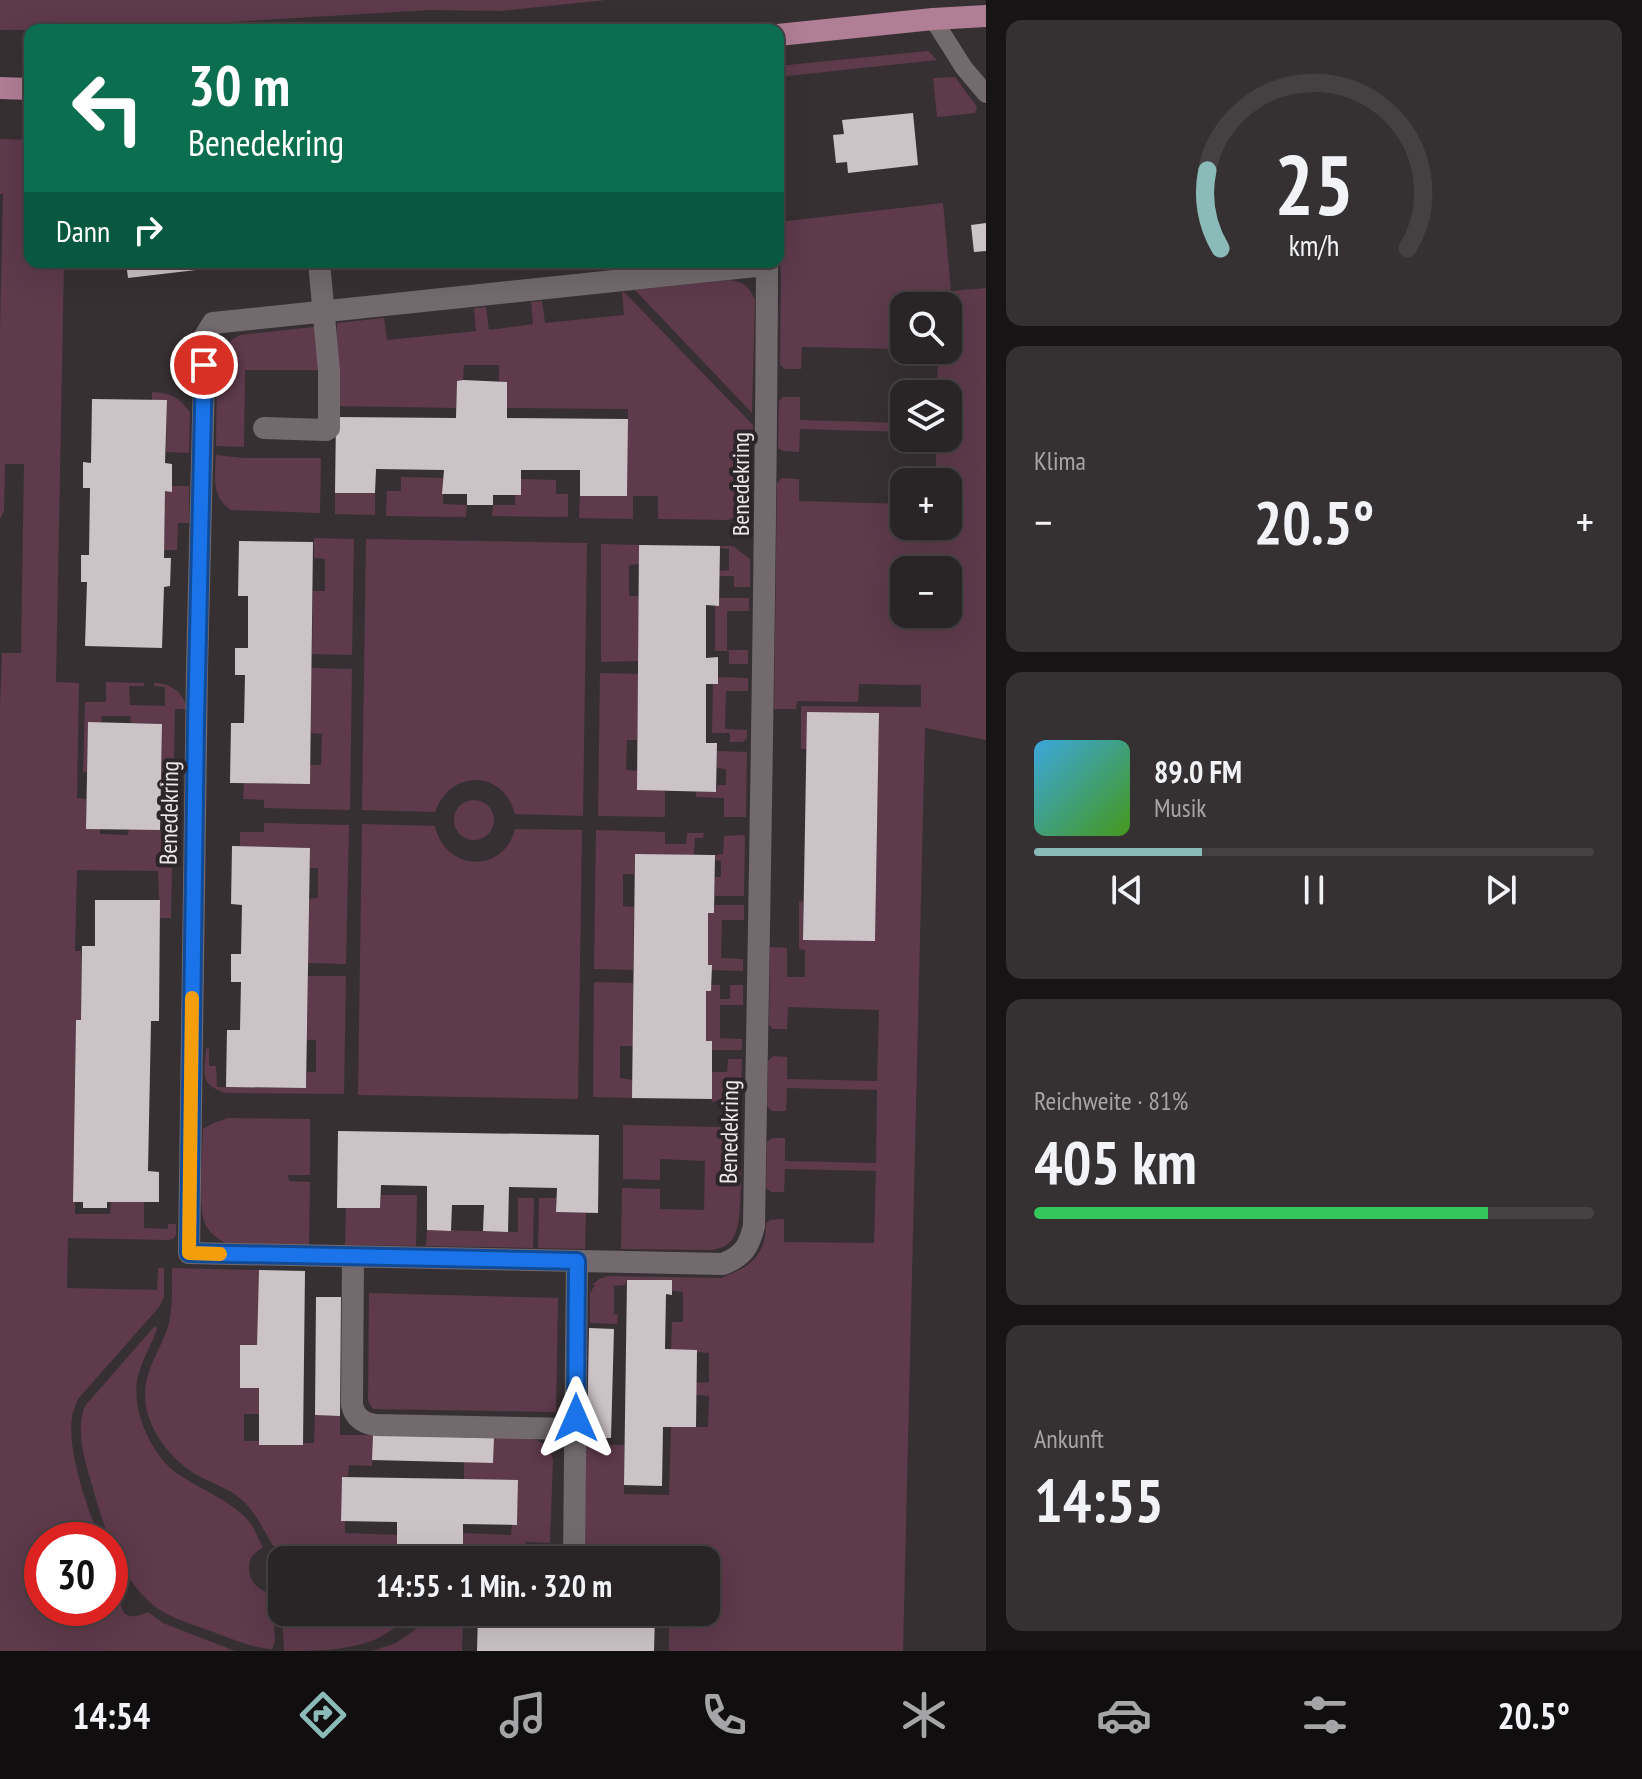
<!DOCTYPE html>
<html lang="de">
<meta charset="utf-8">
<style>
:root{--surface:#292426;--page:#353032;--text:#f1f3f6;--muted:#a5a4a7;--line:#454143;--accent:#8bbbb9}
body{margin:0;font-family:"PT Sans Narrow",sans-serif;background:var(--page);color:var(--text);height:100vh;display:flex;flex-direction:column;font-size:30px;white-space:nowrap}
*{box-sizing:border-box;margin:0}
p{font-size:26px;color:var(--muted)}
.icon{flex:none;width:44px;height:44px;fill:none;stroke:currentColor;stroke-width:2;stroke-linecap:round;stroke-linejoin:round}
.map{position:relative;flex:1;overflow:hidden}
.panel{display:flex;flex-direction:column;gap:20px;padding:20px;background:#171415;width:656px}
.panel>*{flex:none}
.hud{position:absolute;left:24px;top:24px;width:760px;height:244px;border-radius:16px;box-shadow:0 8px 32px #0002,0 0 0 2px var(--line);background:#0b6e4f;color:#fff;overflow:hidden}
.controls{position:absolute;left:890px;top:292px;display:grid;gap:16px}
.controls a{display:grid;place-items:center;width:72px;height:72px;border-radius:16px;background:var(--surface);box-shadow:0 8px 32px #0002,0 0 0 2px var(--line);font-size:40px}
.speed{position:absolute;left:24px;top:1522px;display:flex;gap:16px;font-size:40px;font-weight:700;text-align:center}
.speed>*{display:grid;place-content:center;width:104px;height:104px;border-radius:50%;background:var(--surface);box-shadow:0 8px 32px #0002,0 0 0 2px var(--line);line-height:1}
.speed .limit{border:12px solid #d22;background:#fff;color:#111}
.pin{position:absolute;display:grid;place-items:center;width:68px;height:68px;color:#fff;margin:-34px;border:4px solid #fff;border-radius:50%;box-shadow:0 2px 8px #0007}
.me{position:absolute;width:88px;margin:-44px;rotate:0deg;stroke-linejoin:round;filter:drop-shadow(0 0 6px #0008)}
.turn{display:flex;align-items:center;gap:28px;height:168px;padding:0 32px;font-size:36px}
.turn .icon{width:104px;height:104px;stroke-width:2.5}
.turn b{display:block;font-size:56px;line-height:68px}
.then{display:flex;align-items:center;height:76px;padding:0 32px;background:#0003;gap:16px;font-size:30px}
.big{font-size:60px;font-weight:700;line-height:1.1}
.panel .tile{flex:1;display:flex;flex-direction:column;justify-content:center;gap:12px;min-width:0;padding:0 28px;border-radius:16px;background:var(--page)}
.panel .dial{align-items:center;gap:0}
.dial svg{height:208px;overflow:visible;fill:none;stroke:var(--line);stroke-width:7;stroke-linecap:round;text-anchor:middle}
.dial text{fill:var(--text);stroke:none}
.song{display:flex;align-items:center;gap:24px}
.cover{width:96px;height:96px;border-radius:12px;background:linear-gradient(135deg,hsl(200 70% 55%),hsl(100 70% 35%))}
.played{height:8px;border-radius:4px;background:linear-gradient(90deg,var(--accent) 30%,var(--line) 30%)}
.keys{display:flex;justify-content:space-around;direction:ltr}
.heat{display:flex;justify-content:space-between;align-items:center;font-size:44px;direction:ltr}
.charge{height:12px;border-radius:6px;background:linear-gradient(90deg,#34c759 81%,var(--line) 0)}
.trip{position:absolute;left:268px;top:1546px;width:452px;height:80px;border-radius:16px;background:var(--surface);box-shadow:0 8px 32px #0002,0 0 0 2px var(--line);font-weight:700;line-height:80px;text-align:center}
.tab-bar{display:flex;height:128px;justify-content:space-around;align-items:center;background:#100e0f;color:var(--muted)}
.tab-bar .icon{width:56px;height:56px}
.tab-bar .on{color:var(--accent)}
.tab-bar b{font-size:36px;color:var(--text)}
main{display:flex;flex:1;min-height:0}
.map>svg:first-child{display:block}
</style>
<main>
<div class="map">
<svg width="986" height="1651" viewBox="0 0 986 1651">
<rect width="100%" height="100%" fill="#373033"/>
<path fill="#5e3a4b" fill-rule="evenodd" d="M0 0H606L501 11 429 10 99 30H0Z
M928 51 937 60 778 77V66Z
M955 77 977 107 975 113 937 117 933 78Z
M0 139 30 140V262H64L56 682 79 683 77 798 86 799V828L100 829V834L128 835 129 829 160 830 172 869 171 918H160L158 871 77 870 75 951H81V1020L76 1021 73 1201 75 1202V1214H110L111 1202H144V1228L168 1229V1224H176V1235L173 1239 168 1240 68 1238 67 1288 157 1290 158 1268H164V1297L160 1306 78 1399C76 1405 73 1411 72 1417 67 1450 87 1509 101 1540H42V1608H110V1562L126 1590 121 1593C118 1616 129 1621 148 1612L163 1623 235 1651H0V707L2 653H21L24 464H5L4 511 0 519V330L3 194H0Z
M943 203 951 291 986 288V740L925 728 903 1651H669V1627L655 1626V1618L608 1616V1612H706V1560H612V1549L582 1547 585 1444 624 1445V1494L669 1495 671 1427H708L709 1396 696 1395V1383L709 1382V1353L697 1352 696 1350H671L672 1322H683V1292L672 1291V1280H627L625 1285 614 1286V1314H618L617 1324 590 1323V1293L595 1285H592L599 1279 608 1276 721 1278C750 1267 766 1256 766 1223L771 1220 784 1219V1242L874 1243 876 1171 785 1169 784 1192H771L766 1188 767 1142 772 1138H785V1161L876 1163 877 1090 787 1088 786 1111H772L767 1106 768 1061 773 1056 787 1057V1079L877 1081 879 1010 788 1007 787 1029H773L769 1025 770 947 787 948V977H805V950L799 949V901L803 902V940H875L879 714 806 749H801V706L921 707V685L859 684 858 702 797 701 796 709H774L777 483 782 478 799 479V501L904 504V526H948V482H936V438H948V394H937L938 350H948V306H904V349L802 347 801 369H785L780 365 781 277 778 222ZM904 570H948V614H904Z
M731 280C744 282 750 288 755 300L752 413 635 290Z
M622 292H624L753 425 751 500C746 511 739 516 728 520L658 519V496H633V519L579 518 580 496 627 495 628 409 507 408V382H499V365H464L463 380 457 381 456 408 336 406 337 323 384 318 387 340 476 331 474 308 486 307 489 330 533 324 531 302 542 301 545 323 624 315Z
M322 326V370H245L244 447 216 446 217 358C223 347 229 341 240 335Z
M152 392C170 393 179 397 190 412L189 453 166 452 167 401 152 400Z
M783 397H800V420L904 423V432L800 429 799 452 783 451 778 448 779 401Z
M216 455 244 458H321L320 513 231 510C211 497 215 477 216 455Z
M401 477 443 478V504L467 505 466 517 386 516 387 491H401Z
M521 479 556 480V494H568V517L492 516 493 505H515V495L521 494Z
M172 486H189V523H178L177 550H164L165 491H171Z
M335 493H375V515L335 514Z
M314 538 354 539 352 655 312 654 313 591H325V559L314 558Z
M366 539 587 543 583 816 515 814C503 769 450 769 435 812L362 810Z
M601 544 639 545V564L629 565V596H639L638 661 601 662Z
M720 546H733L750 559V587H734V576H719V571L729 570V549L720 548Z
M719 598H749V611H727V650H748V664H729V651H715V606L719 605Z
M311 668 352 669 350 810 264 808V800L243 799 244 783 310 784V765H321L322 734 311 733Z
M600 673 638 674 637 740H627L626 770 638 771 637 790 665 791V817L598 816Z
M718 677 748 678V691H726L725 729 747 730V738L743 742H730V733H712L713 684H718Z
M106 682 144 683V686H129L130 705 165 706V687L154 686V683C169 683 185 692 186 709H175L174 764H185V770H173V789L161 788 162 724 131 723 130 716H102L101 723 88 722 87 772H83L85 702H106Z
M717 751 747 752 746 817H724V798L696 797V792H716L717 785H726V769L717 768Z
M454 820a20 20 0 1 1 40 0a20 20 0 1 1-40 0Z
M264 823 349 825 346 964 308 963 309 899 318 898V868H310V848L240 846V832H264Z
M362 824 435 826C445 872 504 874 515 829L582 830 578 1099 358 1095Z
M596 830 665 832V844H686L687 833H704L703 838H695L694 855 635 854 634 874H623V906L634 907 633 970 594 969Z
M745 835 744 896H715V877H721V861L715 860V855L723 854 724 836Z
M715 905H744V920H722L721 958 743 959V971L711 970 708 965V913H714Z
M308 976H346L344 1094 225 1093C198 1083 205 1074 206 1048L209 1049V1066H216L217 1087 306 1088 307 1072H316V1040H307Z
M594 982 633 983V1046H620V1078L632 1080V1098L593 1097Z
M711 985H720V999H730V985H743V1005H720V1038L742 1039V1050H712V1041H706V991H711Z
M728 1059H742L741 1089 729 1097 712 1102V1072H727Z
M228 1118 310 1119V1175H288L289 1181 310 1182 309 1245 226 1243C218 1239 211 1234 206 1226 197 1210 203 1151 203 1129L214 1123Z
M623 1125 720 1127 740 1141C740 1163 744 1222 733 1238 728 1246 720 1249 711 1250L621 1249 622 1188 660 1189V1209L704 1210 705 1161 660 1159V1180L623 1179Z
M381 1195H417L416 1246 345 1245 346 1208H380Z
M518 1198H534L533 1248 426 1246 427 1230 518 1232Z
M539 1198H556V1212L586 1213 585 1249 538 1248Z
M172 1268 259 1270 257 1345 240 1387 259 1388V1414H244V1441H259V1445H302L303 1443H314L315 1415 340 1416V1435H373L372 1466 349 1465 348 1476 342 1477 341 1521H345V1533L397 1535V1556L455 1557 456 1548H463V1533L511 1535 512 1525H517L518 1480 464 1479V1462L493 1463 494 1438C516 1438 548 1432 553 1460L550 1543 526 1542 525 1556 520 1560H294C289 1552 282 1547 273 1546 264 1530 256 1513 242 1500 231 1489 213 1484 199 1476 170 1460 144 1426 145 1392 146 1367 163 1346 169 1323 173 1305 172 1286 172 1268Z
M369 1293 558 1298 556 1412 373 1409 368 1401Z
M154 1327H156L157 1329C151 1346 140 1363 137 1381 132 1413 153 1459 181 1476 204 1491 229 1500 248 1520 254 1527 258 1538 263 1547 261 1548 254 1554 252 1556 243 1572 255 1592 272 1593L275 1641 272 1649C252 1648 233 1639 213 1632 195 1625 173 1619 157 1608 119 1579 104 1528 92 1485 85 1461 75 1431 85 1406Z
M282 1612H418C404 1621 389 1633 374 1640 346 1651 313 1651 284 1651Z
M440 1612H526V1615L478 1614V1621H463L462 1651H372L396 1643Z"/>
<path fill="#ccc3c7" d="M913 113 918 165 848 173 847 162 836 163 833 135 844 134 842 120Z
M986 223V251L974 252 971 225Z
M126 262H212L213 268 128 278Z
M463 380 507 382V418L628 419 627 496H580V470H521V495H493V505H467V494H442L444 470 376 469 375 493H335L336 417 456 418 457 381Z
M92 399 167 400 165 463 172 464V492L165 491 164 558H171L170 586 164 587 162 648 85 646 87 582H81V555H89L90 488H83V462L91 463Z
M239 541 313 542 310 784 230 783 231 723H244L245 675H235V648H248V596H238Z
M639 545 720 546 719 606 706 605V658L718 657V684H706V743H717L716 792 637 790Z
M807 712 879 713 875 941 803 940Z
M88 722 162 724 160 830 86 829Z
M232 846 310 848 306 1088 226 1087 227 1030H240L241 982H231V954H241L242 905 231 904Z
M635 854 715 855 714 913H708V965H712L711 991H706V1041H712V1099L632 1098Z
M95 900H160L159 1021H151L148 1171 159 1172V1202H107V1208H83V1202H73L76 1020H81L82 946H95Z
M338 1131 599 1135 598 1213 556 1212 557 1188 509 1187 508 1232 483 1231 484 1205H452L451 1231 427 1230V1186L381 1185 380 1208H337Z
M259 1270 305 1271 303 1445H259V1388H240V1345H257Z
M627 1280H672V1295L666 1294 665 1349 697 1350 696 1427H663L662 1486 624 1485Z
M316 1297H341L340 1416 315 1415Z
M589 1328 614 1329 611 1438H587Z
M373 1435 494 1438 493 1463 372 1460Z
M342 1477 518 1480 517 1525 463 1524V1548L397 1547V1522L341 1521Z
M478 1614 655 1617 654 1651H477Z"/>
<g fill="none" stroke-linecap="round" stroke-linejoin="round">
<path stroke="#726a6d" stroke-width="18" d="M933 19 964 68 986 94"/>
<path stroke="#726a6d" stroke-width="22" d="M767 262V265C766 585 759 906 754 1226 749 1247 743 1256 723 1264L189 1253 197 670 205 336 213 323 767 265
M264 428 326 430 329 428V371L319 262
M353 1257 352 1405C355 1418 363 1423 376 1425L576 1429
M574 1560 577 1261"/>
<path stroke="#b07e95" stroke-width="22" d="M778 35 933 19 986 16
M0 88 30 89"/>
</g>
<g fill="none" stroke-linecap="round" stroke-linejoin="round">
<g stroke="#114b97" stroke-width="20">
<path id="route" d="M204 365 196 723 189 1253 577 1261 576 1418"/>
</g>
<use href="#route" stroke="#1a73e8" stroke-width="14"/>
<path stroke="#f59e0b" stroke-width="14" d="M192 998 189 1253 220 1254"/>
</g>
<g text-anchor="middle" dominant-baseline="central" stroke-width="8" stroke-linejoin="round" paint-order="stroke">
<g font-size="24" fill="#ece8ea" stroke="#2d2629">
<text transform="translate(740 484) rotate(-90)">Benedekring</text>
<text transform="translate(169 813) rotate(-89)">Benedekring</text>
<text transform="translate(729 1132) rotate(-89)">Benedekring</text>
</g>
</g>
</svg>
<div class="controls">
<a><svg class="icon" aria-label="search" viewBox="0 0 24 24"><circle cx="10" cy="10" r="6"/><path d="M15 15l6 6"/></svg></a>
<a><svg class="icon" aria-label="layers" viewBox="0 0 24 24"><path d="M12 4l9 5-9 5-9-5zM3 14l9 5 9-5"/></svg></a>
<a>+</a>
<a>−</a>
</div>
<div class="speed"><div class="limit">30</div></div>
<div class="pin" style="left:204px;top:365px;background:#d93025"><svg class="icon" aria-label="arrive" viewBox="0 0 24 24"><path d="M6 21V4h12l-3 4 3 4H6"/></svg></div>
<svg class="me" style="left:576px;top:1418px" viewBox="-20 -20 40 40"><path d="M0-17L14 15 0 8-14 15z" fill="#1a73e8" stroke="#fff" stroke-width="4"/></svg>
<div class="trip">14:55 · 1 Min. · 320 m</div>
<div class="hud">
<div class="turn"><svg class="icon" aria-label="left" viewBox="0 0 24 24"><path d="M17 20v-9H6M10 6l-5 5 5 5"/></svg><div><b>30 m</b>Benedekring</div></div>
<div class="then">Dann<svg class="icon" aria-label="right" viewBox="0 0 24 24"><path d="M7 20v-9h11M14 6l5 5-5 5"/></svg></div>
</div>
</div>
<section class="panel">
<div class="tile dial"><svg viewBox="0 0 100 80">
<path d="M14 69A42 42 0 1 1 86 69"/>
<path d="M14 69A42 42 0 0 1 9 39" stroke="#8bbbb9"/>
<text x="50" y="56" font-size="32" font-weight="700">25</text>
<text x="50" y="72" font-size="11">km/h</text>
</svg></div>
<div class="tile"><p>Klima</p>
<div class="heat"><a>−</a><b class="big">20.5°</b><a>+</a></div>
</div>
<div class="tile">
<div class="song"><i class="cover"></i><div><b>89.0 FM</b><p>Musik</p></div></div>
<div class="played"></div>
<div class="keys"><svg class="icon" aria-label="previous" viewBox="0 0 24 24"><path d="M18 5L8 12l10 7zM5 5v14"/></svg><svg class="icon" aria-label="pause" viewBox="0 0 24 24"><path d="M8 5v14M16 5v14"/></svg><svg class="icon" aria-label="next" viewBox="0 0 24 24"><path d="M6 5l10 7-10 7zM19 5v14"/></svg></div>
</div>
<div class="tile"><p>Reichweite · 81%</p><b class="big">405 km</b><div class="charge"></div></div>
<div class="tile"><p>Ankunft</p><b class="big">14:55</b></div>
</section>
</main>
<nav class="tab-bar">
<b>14:54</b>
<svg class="icon on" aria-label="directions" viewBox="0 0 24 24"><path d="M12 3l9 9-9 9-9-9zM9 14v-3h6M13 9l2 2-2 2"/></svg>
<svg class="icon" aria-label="music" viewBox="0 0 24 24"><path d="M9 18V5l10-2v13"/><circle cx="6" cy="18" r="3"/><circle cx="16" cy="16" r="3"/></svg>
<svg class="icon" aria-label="phone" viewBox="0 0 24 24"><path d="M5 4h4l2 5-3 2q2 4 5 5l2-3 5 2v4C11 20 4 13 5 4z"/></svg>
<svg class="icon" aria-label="climate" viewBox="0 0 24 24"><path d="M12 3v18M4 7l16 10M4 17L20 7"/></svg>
<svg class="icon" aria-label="car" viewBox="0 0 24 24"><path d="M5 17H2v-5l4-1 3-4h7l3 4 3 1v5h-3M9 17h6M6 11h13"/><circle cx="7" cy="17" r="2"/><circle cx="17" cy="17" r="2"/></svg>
<svg class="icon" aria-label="filters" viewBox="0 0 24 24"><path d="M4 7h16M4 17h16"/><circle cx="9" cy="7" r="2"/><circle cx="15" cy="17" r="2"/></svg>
<b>20.5°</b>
</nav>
